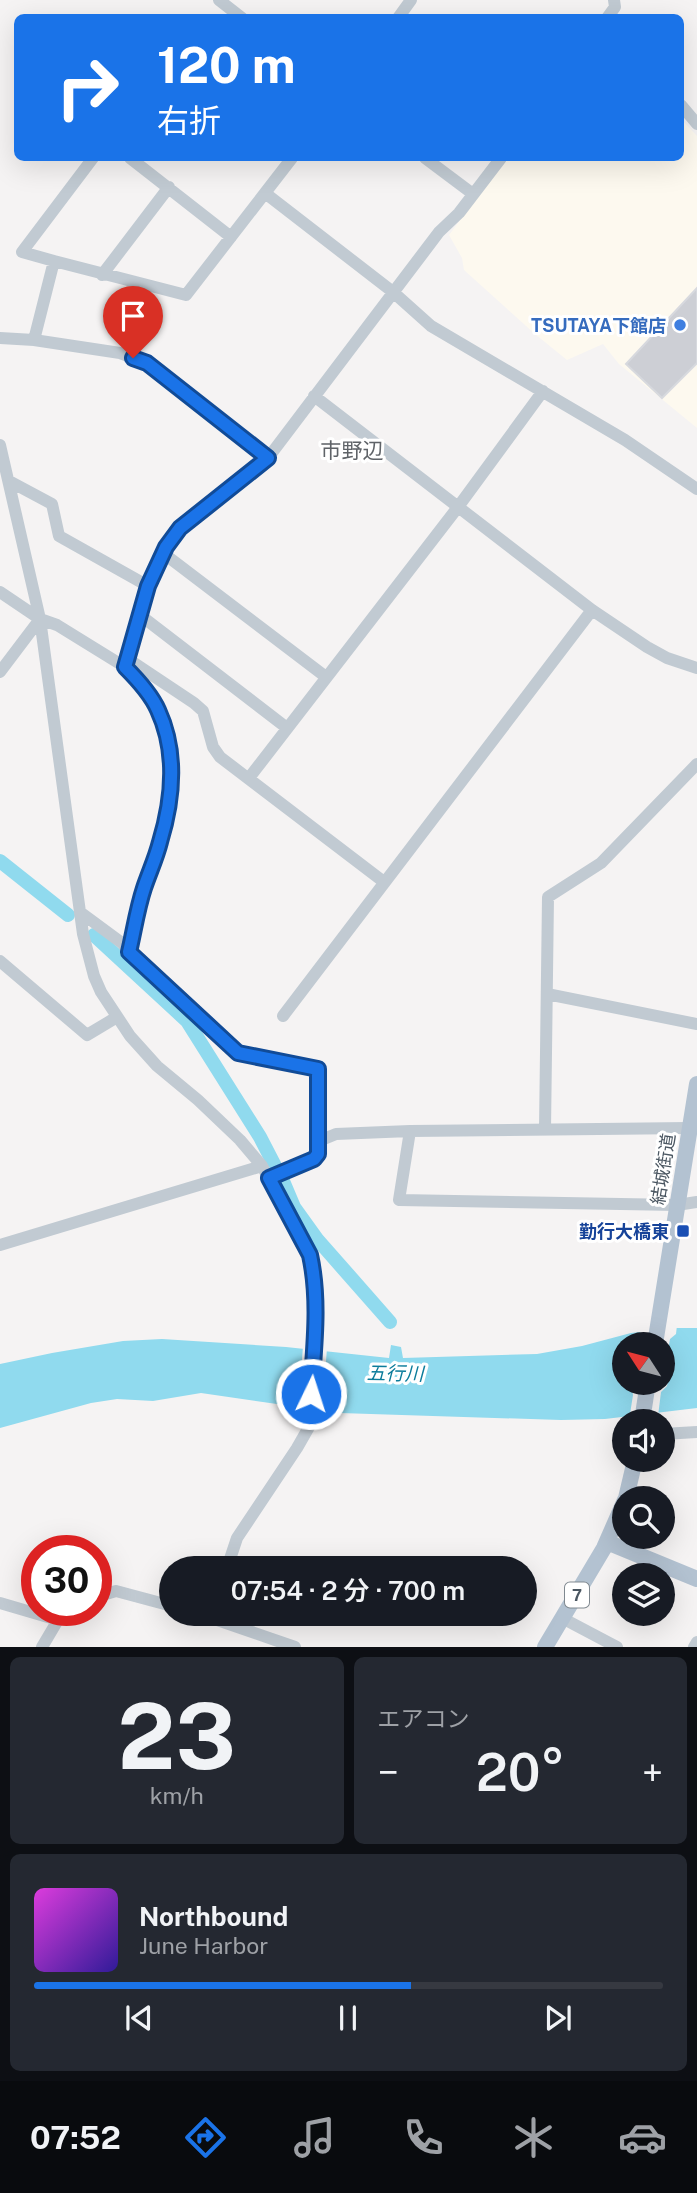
<!DOCTYPE html>
<html lang="ja">
<meta charset="utf-8">
<style>
:root{--surface:#171b24;--page:#242831;--text:#f1f3f6;--muted:#9ea1a6;--line:#363941;--accent:#1a73e8}
body{margin:0;font-family:"Public Sans","Noto Sans JP",sans-serif;background:var(--page);color:var(--text);height:100vh;display:flex;flex-direction:column;font-size:26px;white-space:nowrap}
*{box-sizing:border-box;margin:0}
p{font-size:23px;color:var(--muted)}
.icon{flex:none;width:38px;height:38px;fill:none;stroke:currentColor;stroke-width:2;stroke-linecap:round;stroke-linejoin:round}
.map{position:relative;height:1647px;overflow:hidden}
.panel{display:flex;flex-direction:column;gap:10px;padding:10px;background:#0d0f14;flex:1}
.panel>*{flex:none}
.guide{position:absolute;left:14px;top:14px;width:670px;height:147px;border-radius:10px;box-shadow:0 7px 28px #0002;background:#1a73e8;color:#fff;overflow:hidden}
.needle{width:46px;rotate:306deg}
.tools{position:absolute;left:612px;top:1332px;display:grid;gap:14px}
.tools a{display:grid;place-items:center;width:63px;height:63px;border-radius:50%;background:var(--surface);box-shadow:0 7px 28px #0002;font-size:35px}
.speed{position:absolute;left:21px;top:1535px;display:flex;gap:14px;font-size:35px;font-weight:700;text-align:center}
.speed>*{display:grid;place-content:center;width:91px;height:91px;border-radius:50%;background:var(--surface);box-shadow:0 7px 28px #0002;line-height:1}
.speed .limit{border:10px solid #d22;background:#fff;color:#111}
.pin{position:absolute;display:grid;place-items:center;width:60px;height:60px;color:#fff;margin:-72px -30px;border-radius:50% 50% 50% 0;rotate:-45deg;box-shadow:0 0 7px #0007}
.pin .icon{rotate:45deg}
.me{position:absolute;width:77px;margin:-38px;rotate:4deg;stroke-linejoin:round;filter:drop-shadow(0 0 5px #0008)}
.turn{display:flex;align-items:center;gap:24px;height:147px;padding:0 28px;font-size:32px}
.turn .icon{width:91px;height:91px;stroke-width:2.5}
.turn b{display:block;font-size:49px;line-height:60px}
.big{font-size:52px;font-weight:600;line-height:1.1}
.panel .widget{flex:1;display:flex;flex-direction:column;justify-content:center;gap:10px;min-width:0;padding:0 24px;border-radius:10px;background:var(--page)}
.panel .dial{align-items:center;gap:0}
.dial b{font-size:91px;line-height:1}
.song{display:flex;align-items:center;gap:21px}
.cover{width:84px;height:84px;border-radius:10px;background:linear-gradient(135deg,hsl(300 70% 55%),hsl(250 70% 35%))}
.played{height:7px;border-radius:4px;background:linear-gradient(90deg,var(--accent) 60%,var(--line) 60%)}
.keys{display:flex;justify-content:space-around;direction:ltr}
.heat{display:flex;justify-content:space-between;align-items:center;font-size:38px;direction:ltr}
.panel .tiles{flex:1;display:grid;gap:10px;grid-template-columns:1fr 1fr}
.widget:last-child{grid-column:span 2}
.trip{position:absolute;left:159px;top:1556px;width:378px;height:70px;border-radius:35px;background:var(--surface);box-shadow:0 7px 28px #0002;font-weight:600;line-height:70px;text-align:center}
.tabs{display:flex;height:112px;justify-content:space-around;align-items:center;background:#090b0e;color:var(--muted)}
.tabs .icon{width:49px;height:49px}
.tabs .on{color:var(--accent)}
.tabs b{font-size:32px;color:var(--text)}
.map>svg:first-child{display:block}
</style>
<div class="map">
<svg width="697" height="1647" viewBox="0 0 697 1647">
<rect width="100%" height="100%" fill="#f5f3f3"/>
<path fill="#fdf9ef" d="M681 119 697 136V428L619 364 603 344 567 360 535 334 464 270 462 258 449 235 507 158H681Z"/>
<path fill="#90daee" fill-rule="evenodd" d="M673 1328H697V1408L605 1419 561 1420 340 1413 201 1393 153 1401 117 1399 91 1403 0 1428V1364L52 1353 123 1341 162 1339 286 1347 389 1358 391 1345 401 1347 403 1358 537 1354 582 1346 631 1333ZM625 1344H663V1382H625Z"/>
<path fill="#f5f3f3" d="M677 1325 676 1334 670 1339 666 1362 670 1369 667 1386 661 1392 658 1416 624 1420 630 1414 633 1395 631 1383 663 1382V1344H641L640 1329Z
M303 1346 327 1348 322 1415 298 1412Z"/>
<g fill="none" stroke-linecap="round" stroke-linejoin="round">
<path stroke="#90daee" stroke-width="14" d="M0 861 68 915
M94 935 187 1021 260 1137 275 1166
M283 1181 294 1207 317 1239 390 1322"/>
</g>
<path fill="#cdcfd5" stroke="#d7d9de" stroke-width="2" d="M697 288V363L662 398 626 364Z"/>
<g fill="none" stroke-linecap="round" stroke-linejoin="round">
<path stroke="#c1cad2" stroke-width="12" d="M219 0 242 18
M398 18 411 0
M607 18 615 7 614 0
M681 105 697 124
M130 158 231 237
M425 158 473 194
M265 193 393 292 431 326 625 440 697 489
M54 261 22 252 93 158
M102 275 169 187
M0 338 34 340 120 353 147 363 268 458
M34 340 54 261 186 295 292 158
M314 396 592 610 647 647 667 658 697 668
M0 445 40 619 83 934 94 976 101 992 130 1036 157 1066 198 1100 240 1140 262 1166 310 1255 317 1297 309 1427 297 1448 237 1538 227 1568
M9 481 52 504 59 536 148 586
M163 553 326 677
M0 592 40 619 57 625 125 667 138 680 158 709 168 744 172 771 170 794 160 842 143 890 129 952
M140 615 287 728
M128 659 194 703 203 711 213 747 220 757 384 882
M125 667 148 586 166 547 180 528 268 458 439 232 459 213 501 158
M0 672 40 619
M249 778 458 507 543 391
M80 912 122 943 138 962 238 1053 318 1069V1154L314 1159 269 1178
M0 961 87 1035 117 1017
M547 994 697 1024
M283 1016 592 610
M545 1130 548 897 601 863 697 764
M410 1131 399 1200 677 1205 697 1202
M319 1141 336 1134 410 1131 689 1128
M0 1245 262 1166
M663 1434 697 1432
M96 1597 116 1591 172 1606
M0 1603 58 1620
M200 1614 295 1647
M562 1618 617 1647
M42 1647 58 1620 73 1610
M694 1647 697 1642"/>
<path stroke="#b3c2d1" stroke-width="16" d="M655 1344 697 1084
M642 1421 648 1382
M626 1498 635 1460
M607 1542 697 1579
M545 1647 604 1548 625 1500"/>
</g>
<g fill="none" stroke-linecap="round" stroke-linejoin="round">
<g stroke="#114b97" stroke-width="18">
<path id="route" d="M133 358 147 363 268 458 180 528 166 547 148 586 125 667C137 679 151 694 158 710 177 751 173 799 160 842 156 858 149 873 144 888 137 909 134 931 129 952L238 1053 318 1069V1154L314 1159 269 1178 310 1255C320 1301 314 1347 311 1394"/>
</g>
<use href="#route" stroke="#1a73e8" stroke-width="12"/>
</g>
<circle fill="#3f7fe0" stroke="#fff" stroke-width="2.5" cx="680" cy="325" r="7"/>
<rect fill="#1a4fb4" stroke="#fff" stroke-width="2.5" x="676" y="1224" width="14" height="14" rx="3.5"/>
<g text-anchor="middle" dominant-baseline="central" stroke-width="6" stroke-linejoin="round" paint-order="stroke">
<rect fill="#fff" stroke="#808990" stroke-width="2" x="565" y="1582.5" width="24" height="25" rx="5"/>
<g font-size="16" font-weight="bold" fill="#4a5661">
<text x="577" y="1595">7</text>
</g>
<g font-size="18" font-weight="bold" fill="#366cbe" stroke="#fff" text-anchor="end">
<text x="666" y="325">TSUTAYA下館店</text>
</g>
<g font-size="18" fill="#4a5661" stroke="#fff">
<text transform="translate(663 1169) rotate(-81)">結城街道</text>
</g>
<g font-size="18" font-weight="bold" fill="#164399" stroke="#fff" text-anchor="end">
<text x="669" y="1231">勤行大橋東</text>
</g>
<g font-size="19" font-style="italic" fill="#0c7c9b" stroke="#fff">
<text transform="translate(395 1373) rotate(1)">五行川</text>
</g>
<g font-size="21" fill="#5f6368" stroke="#fff">
<text x="352" y="450">市野辺</text>
</g>
</g>
</svg>
<div class="tools">
<a><svg class="needle" viewBox="-14 -14 28 28"><path d="M0-13l5 13h-10z" fill="#e53935"/><path d="M0 13l5-13h-10z" fill="#9ea1a6"/></svg></a>
<a><svg class="icon" aria-label="sound" viewBox="0 0 24 24"><path d="M4 9h4l5-4v14l-5-4H4zM17 9q2 3 0 6"/></svg></a>
<a><svg class="icon" aria-label="search" viewBox="0 0 24 24"><circle cx="10" cy="10" r="6"/><path d="M15 15l6 6"/></svg></a>
<a><svg class="icon" aria-label="layers" viewBox="0 0 24 24"><path d="M12 4l9 5-9 5-9-5zM3 14l9 5 9-5"/></svg></a>
</div>
<div class="speed"><div class="limit">30</div></div>
<div class="pin" style="left:133px;top:358px;background:#d93025"><svg class="icon" aria-label="arrive" viewBox="0 0 24 24"><path d="M6 21V4h12l-3 4 3 4H6"/></svg></div>
<svg class="me" style="left:311px;top:1394px" viewBox="-20 -20 40 40"><circle r="17" fill="#1a73e8" stroke="#fff" stroke-width="3"/><path d="M0-11L8 9 0 5-8 9z" fill="#fff"/></svg>
<div class="trip">07:54 · 2 分 · 700 m</div>
<div class="guide">
<div class="turn"><svg class="icon" aria-label="right" viewBox="0 0 24 24"><path d="M7 20v-9h11M14 6l5 5-5 5"/></svg><div><b>120 m</b>右折</div></div>
</div>
</div>
<section class="panel">
<div class="tiles">
<div class="widget dial"><b>23</b><p>km/h</p></div>
<div class="widget"><p>エアコン</p>
<div class="heat"><a>−</a><b class="big">20°</b><a>+</a></div>
</div>
<div class="widget">
<div class="song"><i class="cover"></i><div><b>Northbound</b><p>June Harbor</p></div></div>
<div class="played"></div>
<div class="keys"><svg class="icon" aria-label="previous" viewBox="0 0 24 24"><path d="M18 5L8 12l10 7zM5 5v14"/></svg><svg class="icon" aria-label="pause" viewBox="0 0 24 24"><path d="M8 5v14M16 5v14"/></svg><svg class="icon" aria-label="next" viewBox="0 0 24 24"><path d="M6 5l10 7-10 7zM19 5v14"/></svg></div>
</div>
</div>
</section>
<nav class="tabs">
<b>07:52</b>
<svg class="icon on" aria-label="directions" viewBox="0 0 24 24"><path d="M12 3l9 9-9 9-9-9zM9 14v-3h6M13 9l2 2-2 2"/></svg>
<svg class="icon" aria-label="music" viewBox="0 0 24 24"><path d="M9 18V5l10-2v13"/><circle cx="6" cy="18" r="3"/><circle cx="16" cy="16" r="3"/></svg>
<svg class="icon" aria-label="phone" viewBox="0 0 24 24"><path d="M5 4h4l2 5-3 2q2 4 5 5l2-3 5 2v4C11 20 4 13 5 4z"/></svg>
<svg class="icon" aria-label="climate" viewBox="0 0 24 24"><path d="M12 3v18M4 7l16 10M4 17L20 7"/></svg>
<svg class="icon" aria-label="car" viewBox="0 0 24 24"><path d="M5 17H2v-5l4-1 3-4h7l3 4 3 1v5h-3M9 17h6M6 11h13"/><circle cx="7" cy="17" r="2"/><circle cx="17" cy="17" r="2"/></svg>
</nav>
